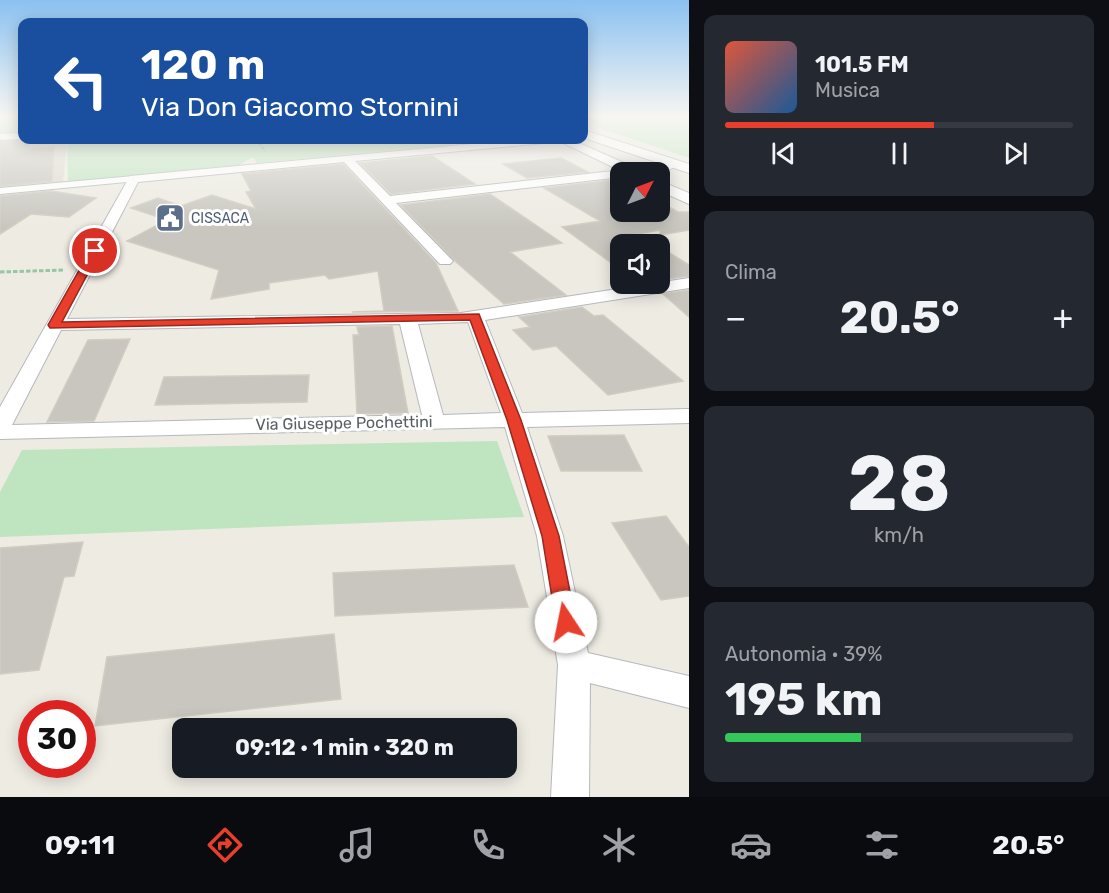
<!DOCTYPE html>
<html lang="it">
<meta charset="utf-8">
<style>
:root{--surface:#171b24;--page:#242831;--text:#f1f3f6;--muted:#9ea1a6;--line:#363941;--accent:#e93e2c}
body{margin:0;font-family:Rubik,sans-serif;background:var(--page);color:var(--text);height:100vh;display:flex;flex-direction:column;font-size:22px;white-space:nowrap}
*{box-sizing:border-box;margin:0}
p{font-size:20px;color:var(--muted)}
.icon{flex:none;width:33px;height:33px;fill:none;stroke:currentColor;stroke-width:2;stroke-linecap:round;stroke-linejoin:round}
.map{position:relative;flex:1;overflow:hidden}
.panel{display:flex;flex-direction:column;gap:15px;padding:15px;background:#0d0f14;width:420px}
.panel>*{flex:none}
.guide{position:absolute;left:18px;top:18px;width:570px;height:126px;border-radius:12px;box-shadow:0 3px 15px #0003;background:#1a4fa0;color:#fff;overflow:hidden}
.needle{width:39px;rotate:48deg}
.buttons{position:absolute;left:610px;top:162px;display:grid;gap:12px}
.buttons a{display:grid;place-items:center;width:60px;height:60px;border-radius:12px;background:var(--surface);box-shadow:0 3px 15px #0003;font-size:30px}
.speed{position:absolute;left:18px;top:700px;display:flex;gap:12px;font-size:30px;font-weight:700;text-align:center}
.speed>*{display:grid;place-content:center;width:78px;height:78px;border-radius:50%;background:var(--surface);box-shadow:0 3px 15px #0003;line-height:1}
.speed .limit{border:9px solid #d22;background:#fff;color:#111}
.pin{position:absolute;display:grid;place-items:center;width:51px;height:51px;color:#fff;margin:-26px;border:3px solid #fff;border-radius:50%;box-shadow:0 2px 6px #0007}
.me{position:absolute;width:66px;margin:-33px;rotate:349deg;stroke-linejoin:round;filter:drop-shadow(0 0 4px #0008)}
.turn{display:flex;align-items:center;gap:21px;height:126px;padding:0 24px;font-size:27px}
.turn .icon{width:78px;height:78px;stroke-width:2.5}
.turn b{display:block;font-size:42px;line-height:51px}
.big{font-size:45px;font-weight:700;line-height:1.1}
.panel .widget{flex:1;display:flex;flex-direction:column;justify-content:center;gap:9px;min-width:0;padding:0 21px;border-radius:12px;background:var(--page)}
.panel .dial{align-items:center;gap:0}
.dial b{font-size:78px;line-height:1}
.song{display:flex;align-items:center;gap:18px}
.cover{width:72px;height:72px;border-radius:9px;background:linear-gradient(135deg,hsl(10 70% 55%),hsl(210 70% 35%))}
.played{height:6px;border-radius:3px;background:linear-gradient(90deg,var(--accent) 60%,var(--line) 60%)}
.keys{display:flex;justify-content:space-around;direction:ltr}
.heat{display:flex;justify-content:space-between;align-items:center;font-size:33px;direction:ltr}
.charge{height:9px;border-radius:4px;background:linear-gradient(90deg,#34c759 39%,var(--line) 0)}
.trip{position:absolute;left:172px;top:718px;width:345px;height:60px;border-radius:12px;background:var(--surface);box-shadow:0 3px 15px #0003;font-weight:700;line-height:60px;text-align:center}
.dock{display:flex;height:96px;justify-content:space-around;align-items:center;background:#090b0e;color:var(--muted)}
.dock .icon{width:42px;height:42px}
.dock .current{color:var(--accent)}
.dock b{font-size:27px;color:var(--text)}
main{display:flex;flex:1;min-height:0}
.map>svg:first-child{display:block}
</style>
<main>
<div class="map">
<svg width="689" height="797" viewBox="0 0 689 797">
<rect width="100%" height="100%" fill="#edebe2"/>
<path fill="#dddad0" d="M22 138V140H67L63 183 0 189V139Z"/>
<path fill="#bee5bf" d="M0 116H22V133L0 135Z
M584 116H689V158L584 123Z
M67 140H504L257 163 253 157 239 165 68 182Z
M497 441 524 517 0 537V492L22 450Z"/>
<path fill="#c8c6bf" stroke="#d2cdc0" stroke-width="1.5" d="M24 140H30L29 149 54 147 52 181 0 186V142Z
M432 156 475 184 391 194 360 163Z
M561 158 588 172 527 178 503 164Z
M343 164 436 263 458 311 352 312 384 311 378 271 329 279 325 275 269 283V289L211 299 219 270 127 241 167 220 131 208 158 198 181 206 212 195 256 209 246 192 251 191 242 174Z
M621 179V212H660V202L678 212H689V230L660 235V230L621 237V270L562 227 600 221 544 188Z
M51 191 96 198 69 217 31 214 0 234V196Z
M490 194 562 243 510 252 566 295 504 304 455 261 401 205Z
M660 247 689 265V276L660 280Z
M689 290V317L663 294Z
M582 307 594 316 603 315 683 381 608 395 556 346 533 350 513 330 530 327 519 317Z
M392 326 408 413 357 414 353 335H359L357 327Z
M130 339 94 421 47 422 88 340Z
M309 375 307 402 155 405 164 377Z
M624 435 642 471H561L548 436Z
M666 516 689 547V596L661 600 612 523Z
M83 542 74 576 64 577 39 670 0 674V548Z
M514 565 528 607 335 616 333 573Z
M334 634 341 699 95 726 107 657Z"/>
<g fill="none" stroke-linecap="round" stroke-linejoin="round">
<g stroke="#b5b8bd" stroke-width="2">
<path id="pedestrian" d="M134 176 138 179 137 181 0 194V188Z"/>
</g>
<g stroke="#b5b8bd" stroke-width="2">
<path id="minor" d="M22 133V139L0 140V134Z
M516 140H549L544 143 355 161 390 196 622 170 674 161 680 164C666 175 638 172 621 172V177L396 203 450 258 453 261 450 264H440L344 162 138 182 67 319 461 313 689 278V288L485 320 522 413 689 409V423L527 427 563 536 588 653 689 676V708L590 683 589 797H551L558 665 537 536 505 427 0 439V407L130 176ZM468 322 501 413 443 415 418 324ZM400 324 422 415 12 425 61 330Z"/>
</g>
<g stroke="#b5b8bd" stroke-width="2">
<path id="tertiary" d="M584 130 689 164V173L584 138Z
M557 140H572L638 169 640 172H623Z
M660 181 689 193V204L660 191Z"/>
</g>
<path stroke="#97c6a5" stroke-width="2" stroke-dasharray="3 1.5" stroke-linecap="butt" d="M256 140 265 151"/>
<path stroke="#97c6a5" stroke-width="3" stroke-dasharray="4.5 2" stroke-linecap="butt" d="M0 272 65 270"/>
<use href="#pedestrian" fill="#fff" fill-rule="evenodd"/>
<use href="#minor" fill="#fff" fill-rule="evenodd"/>
<use href="#tertiary" fill="#fff" fill-rule="evenodd"/>
</g>
<linearGradient id="sky" x2="0" y2="1"><stop stop-color="#8bc1f1"/><stop offset="0.51" stop-color="#f7f6f2"/><stop offset="1" stop-color="#f7f6f2" stop-opacity="0"/></linearGradient>
<rect width="689" height="228" fill="url(#sky)"/>
<path fill="#e93e2c" stroke="#97281d" stroke-width="1.5" d="M95 248 100 251 62 322 479 314 521 420 559 536 576 622 573 628 566 631 559 628 556 622 542 536 507 420 470 320 50 328 48 325 90 251Z"/>
<defs>
<g id="civic-square" transform="scale(1.5)"><rect x="-9" y="-9" width="18" height="18" rx="4" fill="#5c6f8a" stroke="#fff"/><path d="M-.6-6.5H3V-4.5H.6V-3L4-1V1h2V6H-6V1h2V-1L-.6-3ZM-1.2 2.5V6h2.4V2.5Z" fill="#fff"/></g>
</defs>
<g fill-rule="evenodd">
<use href="#civic-square" x="170" y="218"/>
</g>
<g text-anchor="middle" dominant-baseline="central" stroke-width="6" stroke-linejoin="round" paint-order="stroke">
<g font-size="14" fill="#4e5e75" stroke="#fff" text-anchor="start">
<text x="191" y="218">CISSACA</text>
</g>
<g font-size="16" fill="#5a5e63" stroke="#fff">
<text transform="translate(344 423) rotate(-1)">Via Giuseppe Pochettini</text>
</g>
</g>
</svg>
<div class="buttons">
<a><svg class="needle" viewBox="-14 -14 28 28"><path d="M0-13l5 13h-10z" fill="#e53935"/><path d="M0 13l5-13h-10z" fill="#9ea1a6"/></svg></a>
<a><svg class="icon" aria-label="sound" viewBox="0 0 24 24"><path d="M4 9h4l5-4v14l-5-4H4zM17 9q2 3 0 6"/></svg></a>
</div>
<div class="speed"><div class="limit">30</div></div>
<div class="pin" style="left:95px;top:251px;background:#d93025"><svg class="icon" aria-label="arrive" viewBox="0 0 24 24"><path d="M6 21V4h12l-3 4 3 4H6"/></svg></div>
<svg class="me" style="left:566px;top:622px" viewBox="-20 -20 40 40"><circle r="19" fill="#fff"/><path d="M0-13L10 11 0 6-10 11z" fill="#e93e2c"/></svg>
<div class="trip">09:12 · 1 min · 320 m</div>
<div class="guide">
<div class="turn"><svg class="icon" aria-label="left" viewBox="0 0 24 24"><path d="M17 20v-9H6M10 6l-5 5 5 5"/></svg><div><b>120 m</b>Via Don Giacomo Stornini</div></div>
</div>
</div>
<section class="panel">
<div class="widget">
<div class="song"><i class="cover"></i><div><b>101.5 FM</b><p>Musica</p></div></div>
<div class="played"></div>
<div class="keys"><svg class="icon" aria-label="previous" viewBox="0 0 24 24"><path d="M18 5L8 12l10 7zM5 5v14"/></svg><svg class="icon" aria-label="pause" viewBox="0 0 24 24"><path d="M8 5v14M16 5v14"/></svg><svg class="icon" aria-label="next" viewBox="0 0 24 24"><path d="M6 5l10 7-10 7zM19 5v14"/></svg></div>
</div>
<div class="widget"><p>Clima</p>
<div class="heat"><a>−</a><b class="big">20.5°</b><a>+</a></div>
</div>
<div class="widget dial"><b>28</b><p>km/h</p></div>
<div class="widget"><p>Autonomia · 39%</p><b class="big">195 km</b><div class="charge"></div></div>
</section>
</main>
<nav class="dock">
<b>09:11</b>
<svg class="icon current" aria-label="directions" viewBox="0 0 24 24"><path d="M12 3l9 9-9 9-9-9zM9 14v-3h6M13 9l2 2-2 2"/></svg>
<svg class="icon" aria-label="music" viewBox="0 0 24 24"><path d="M9 18V5l10-2v13"/><circle cx="6" cy="18" r="3"/><circle cx="16" cy="16" r="3"/></svg>
<svg class="icon" aria-label="phone" viewBox="0 0 24 24"><path d="M5 4h4l2 5-3 2q2 4 5 5l2-3 5 2v4C11 20 4 13 5 4z"/></svg>
<svg class="icon" aria-label="climate" viewBox="0 0 24 24"><path d="M12 3v18M4 7l16 10M4 17L20 7"/></svg>
<svg class="icon" aria-label="car" viewBox="0 0 24 24"><path d="M5 17H2v-5l4-1 3-4h7l3 4 3 1v5h-3M9 17h6M6 11h13"/><circle cx="7" cy="17" r="2"/><circle cx="17" cy="17" r="2"/></svg>
<svg class="icon" aria-label="filters" viewBox="0 0 24 24"><path d="M4 7h16M4 17h16"/><circle cx="9" cy="7" r="2"/><circle cx="15" cy="17" r="2"/></svg>
<b>20.5°</b>
</nav>
